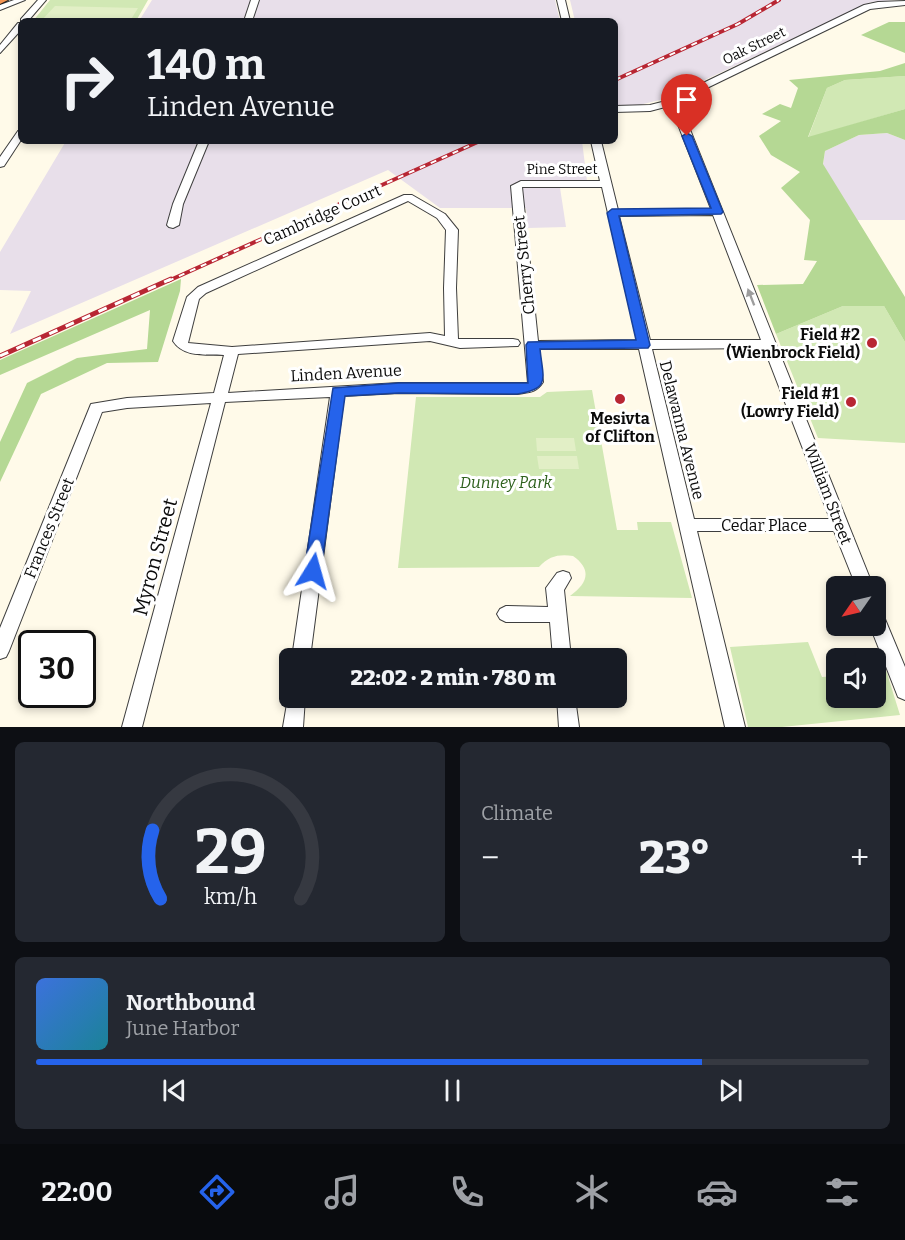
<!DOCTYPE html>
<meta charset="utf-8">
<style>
:root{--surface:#171b24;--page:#242831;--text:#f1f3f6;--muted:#9ea1a6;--line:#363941;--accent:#2563eb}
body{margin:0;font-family:Bitter,serif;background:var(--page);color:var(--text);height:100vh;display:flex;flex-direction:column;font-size:22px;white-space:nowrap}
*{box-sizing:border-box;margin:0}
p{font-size:20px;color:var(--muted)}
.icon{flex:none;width:33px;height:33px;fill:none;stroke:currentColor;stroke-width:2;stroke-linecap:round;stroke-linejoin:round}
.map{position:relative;height:727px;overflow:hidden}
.panel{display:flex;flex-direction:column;gap:15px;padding:15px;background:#0d0f14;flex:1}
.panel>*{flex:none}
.guide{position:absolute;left:18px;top:18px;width:600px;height:126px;border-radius:9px;box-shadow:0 3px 9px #0003;background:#171b24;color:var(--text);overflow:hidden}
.needle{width:39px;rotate:236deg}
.controls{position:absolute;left:826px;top:576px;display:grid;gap:12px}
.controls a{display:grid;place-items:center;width:60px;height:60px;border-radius:9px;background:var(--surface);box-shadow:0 3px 9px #0003;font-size:30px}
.speed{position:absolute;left:18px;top:630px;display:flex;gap:12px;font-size:30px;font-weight:700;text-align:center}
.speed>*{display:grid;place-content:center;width:78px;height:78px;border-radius:50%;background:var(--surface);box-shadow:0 3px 9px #0003;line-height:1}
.speed .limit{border:3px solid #111;border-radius:9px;background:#fff;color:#111}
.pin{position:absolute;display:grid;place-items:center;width:51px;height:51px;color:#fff;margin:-62px -26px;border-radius:50% 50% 50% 0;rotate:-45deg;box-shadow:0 0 6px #0007}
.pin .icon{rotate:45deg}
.me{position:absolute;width:66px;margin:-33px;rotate:8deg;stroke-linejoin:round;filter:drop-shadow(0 0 4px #0008)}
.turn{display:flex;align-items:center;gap:21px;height:126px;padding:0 30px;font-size:27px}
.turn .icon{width:78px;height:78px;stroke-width:2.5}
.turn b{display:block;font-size:42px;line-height:51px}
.big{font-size:45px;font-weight:800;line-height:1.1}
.panel .card{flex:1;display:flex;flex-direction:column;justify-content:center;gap:9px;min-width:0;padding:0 21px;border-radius:9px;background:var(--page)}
.panel .dial{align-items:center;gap:0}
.dial svg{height:156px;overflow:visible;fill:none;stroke:var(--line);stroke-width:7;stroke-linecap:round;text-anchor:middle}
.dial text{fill:var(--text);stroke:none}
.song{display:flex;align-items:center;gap:18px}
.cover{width:72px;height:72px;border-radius:9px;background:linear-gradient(135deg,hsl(220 70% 55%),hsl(190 70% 35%))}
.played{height:6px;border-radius:3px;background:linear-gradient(90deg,var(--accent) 80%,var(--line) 80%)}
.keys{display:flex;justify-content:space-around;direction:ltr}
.heat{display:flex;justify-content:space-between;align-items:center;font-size:33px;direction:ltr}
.panel .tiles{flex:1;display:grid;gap:15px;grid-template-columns:1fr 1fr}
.card:last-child{grid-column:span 2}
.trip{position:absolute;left:279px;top:648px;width:348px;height:60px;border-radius:9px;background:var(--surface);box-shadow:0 3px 9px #0003;font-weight:800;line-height:60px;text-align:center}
.dock{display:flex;height:96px;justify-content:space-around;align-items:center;background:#090b0e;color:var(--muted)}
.dock .icon{width:42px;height:42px}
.dock .active{color:var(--accent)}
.dock b{font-size:27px;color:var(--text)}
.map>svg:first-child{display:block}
</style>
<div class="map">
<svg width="905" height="727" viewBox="0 0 905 727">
<rect width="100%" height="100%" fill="#fffae9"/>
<path fill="#e8dfea" d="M152 0H555L560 21H139Z
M570 0H897L871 2 664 99 635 106H615V21H575Z
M887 133 905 140V220H857L823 165 825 151 859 135Z
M66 141H582L587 181H559L566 227 528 228 526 208H440L388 170 10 334 31 291 0 290V252Z"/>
<path fill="#d1e8b4" d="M50 0H148L136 21H33Z
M905 76V109L808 138 827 88 845 80Z
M843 306H884L905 342V443L818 438 776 334Z
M592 390 617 530H638L637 522H671L692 598 570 596C587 584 593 570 573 556 559 554 549 556 539 567L398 568 416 397H540L547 392Z
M808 642 822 677 837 676V698H876V671L886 670 900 715 782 727H748L730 647Z"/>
<path fill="#b5d894" d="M889 22H905V53L861 35Z
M905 63V76L845 80 827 88 808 137 905 109V140L887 133 859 135 825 151 823 164 905 297V342L884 306H843L776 334 757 285 803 284 817 261 804 260 810 220 781 188 800 172 771 155 759 136 781 121 762 114 780 104 791 108 798 88 789 80 880 71Z
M181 279 180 291 158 362 107 363 41 394 0 482V442L27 383 77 358 147 349 150 310 0 375V360Z"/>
<path fill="#e2efc6" d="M55 6 138 8 130 21H41Z
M536 438H574L576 451H537Z
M537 456H577L579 469H539Z"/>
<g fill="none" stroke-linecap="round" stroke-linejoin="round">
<g stroke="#3e3e3e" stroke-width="2">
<path id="minor" d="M14 0H25L0 10V5Z
M38 0H46L28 21 21 22V19Z
M251 0H259L252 21H244Z
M557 0H565L570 21H562Z
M905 1V5L870 9 676 103 685 117 873 586H856L834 531H697L745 727H725L639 349H539L543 382C536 393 529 392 517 394L399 393 344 396 310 658H292L330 397 225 402 142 727H122L211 403 127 408 102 412 9 651 6 657 0 659V628L91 404 127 398 214 393 224 355C206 354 184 358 173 341L187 297 198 287 404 195H412L445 214 458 230 456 288 458 339H513L518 340 520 343 518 346 460 348 430 341 238 354 228 393 399 383H528L511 186 521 181H600L591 141H601L618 210 711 209 675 117 669 106 650 111 615 112V106L650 105 666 101 864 5 878 2ZM522 187H602L637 340 538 341ZM408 201 437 218 446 230 444 288 445 336 430 333 232 347 188 343 199 299 206 293ZM713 215 761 340H650L619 216ZM764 348 830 519H694L652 349Z
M18 23H21V30L0 53V45Z
M21 130V140L4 166 0 167V157L18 131Z
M199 141H209L183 204 179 225 173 228 169 227 167 225 173 204Z
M563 571 569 573 571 578 564 590 571 658H553L550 622H506L500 619 497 614 500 609 506 606 548 607 546 588 557 573Z
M876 609 882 612 905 667V700L898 697 870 626H876Z
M289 692 290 698H305L303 727H283Z
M557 698H575L579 727H559Z"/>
</g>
<g stroke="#1c1c1c" stroke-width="2">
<path id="highway" d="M0 0H8L0 4Z"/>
</g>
<use href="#minor" fill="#fff" fill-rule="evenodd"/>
<use href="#highway" fill="#f39553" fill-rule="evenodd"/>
<g stroke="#b82633" stroke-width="4">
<path id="rail-far1" d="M615 80 738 24 779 0
M168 281 480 141"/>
</g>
<g stroke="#b82633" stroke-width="5">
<path id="rail" d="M0 356 171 279"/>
</g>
<use href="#rail-far1" stroke="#fff" stroke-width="2" stroke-dasharray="6" stroke-linecap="butt"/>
<use href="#rail" stroke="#fff" stroke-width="3" stroke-dasharray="9" stroke-linecap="butt"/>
</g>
<defs><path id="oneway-solid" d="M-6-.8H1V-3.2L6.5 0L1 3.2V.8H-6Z" transform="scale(1.5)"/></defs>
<use fill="#9d9d9d" href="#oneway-solid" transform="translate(751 297) rotate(-111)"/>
<path fill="#2563eb" stroke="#184099" stroke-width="1.5" d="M687 133 692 136 723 212 721 214 619 216 650 345 648 348 540 349C543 379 551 389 517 394L399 393 345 396 321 571 319 576 313 578 307 576 304 571 333 388 399 383H528L526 345 528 342 636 340 607 213 612 209 711 208 682 136Z"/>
<g fill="#b82633" stroke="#fff" stroke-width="2">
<circle cx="872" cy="343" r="6"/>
<circle cx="620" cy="399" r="6"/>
<circle cx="851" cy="402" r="6"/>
</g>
<g text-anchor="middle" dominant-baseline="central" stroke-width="6" stroke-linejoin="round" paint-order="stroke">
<g font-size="14" fill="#0b0b0b" stroke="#fff">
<text transform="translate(754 46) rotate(-26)">Oak Street</text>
<text x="562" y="169">Pine Street</text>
</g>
<g font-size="16" fill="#0b0b0b" stroke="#fff">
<text transform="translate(322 215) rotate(-24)">Cambridge Court</text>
<text transform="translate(524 265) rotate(-96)">Cherry Street</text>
<text transform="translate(346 373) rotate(-3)">Linden Avenue</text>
<text transform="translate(682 430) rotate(76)">Delawanna Avenue</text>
<text transform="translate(828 494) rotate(69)">William Street</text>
<text x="764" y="525">Cedar Place</text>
<text transform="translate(49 528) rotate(-68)">Frances Street</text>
</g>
<g font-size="16" font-weight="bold" fill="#0b0b0b" stroke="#fff" text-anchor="end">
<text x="860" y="334">Field #2<tspan x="860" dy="18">(Wienbrock Field)</tspan></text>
<text x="839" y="393">Field #1<tspan x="839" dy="18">(Lowry Field)</tspan></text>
<text x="620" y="418" text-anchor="middle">Mesivta<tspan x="620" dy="18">of Clifton</tspan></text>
</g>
<g font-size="16" font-style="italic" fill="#2e611d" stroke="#fff">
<text x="506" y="482">Dunney Park</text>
</g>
<g font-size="20" fill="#0b0b0b" stroke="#fff">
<text transform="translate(155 557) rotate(-75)">Myron Street</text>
</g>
</g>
</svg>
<div class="controls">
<a><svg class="needle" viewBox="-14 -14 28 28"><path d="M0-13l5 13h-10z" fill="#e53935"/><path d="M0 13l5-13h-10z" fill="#9ea1a6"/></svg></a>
<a><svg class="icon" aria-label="sound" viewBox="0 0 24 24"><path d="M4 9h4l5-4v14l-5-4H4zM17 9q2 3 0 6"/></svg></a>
</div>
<div class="speed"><div class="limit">30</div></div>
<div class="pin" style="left:687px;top:136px;background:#d93025"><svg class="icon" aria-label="arrive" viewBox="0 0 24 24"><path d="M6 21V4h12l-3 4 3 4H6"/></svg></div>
<svg class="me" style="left:313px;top:571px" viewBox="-20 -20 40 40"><path d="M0-17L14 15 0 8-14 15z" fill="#2563eb" stroke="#fff" stroke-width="4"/></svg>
<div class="trip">22:02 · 2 min · 780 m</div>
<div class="guide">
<div class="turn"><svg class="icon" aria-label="right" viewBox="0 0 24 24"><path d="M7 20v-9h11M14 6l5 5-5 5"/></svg><div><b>140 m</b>Linden Avenue</div></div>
</div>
</div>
<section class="panel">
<div class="tiles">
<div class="card dial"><svg viewBox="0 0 100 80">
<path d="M14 69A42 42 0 1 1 86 69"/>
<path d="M14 69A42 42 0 0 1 10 34" stroke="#2563eb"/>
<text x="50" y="56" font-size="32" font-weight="700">29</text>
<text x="50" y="72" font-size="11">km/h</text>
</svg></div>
<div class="card"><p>Climate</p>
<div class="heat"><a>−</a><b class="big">23°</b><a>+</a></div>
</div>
<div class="card">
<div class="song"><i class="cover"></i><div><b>Northbound</b><p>June Harbor</p></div></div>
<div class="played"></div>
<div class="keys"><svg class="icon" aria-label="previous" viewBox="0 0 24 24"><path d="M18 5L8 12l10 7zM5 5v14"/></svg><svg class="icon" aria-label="pause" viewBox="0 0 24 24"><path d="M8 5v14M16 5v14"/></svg><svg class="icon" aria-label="next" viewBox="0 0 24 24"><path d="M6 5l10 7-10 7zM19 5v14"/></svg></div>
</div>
</div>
</section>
<nav class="dock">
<b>22:00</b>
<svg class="icon active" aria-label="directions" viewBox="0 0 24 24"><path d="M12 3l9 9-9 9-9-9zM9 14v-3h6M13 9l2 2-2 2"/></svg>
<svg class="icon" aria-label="music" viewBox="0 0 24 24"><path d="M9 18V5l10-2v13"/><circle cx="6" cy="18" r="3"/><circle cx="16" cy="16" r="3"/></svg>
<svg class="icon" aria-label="phone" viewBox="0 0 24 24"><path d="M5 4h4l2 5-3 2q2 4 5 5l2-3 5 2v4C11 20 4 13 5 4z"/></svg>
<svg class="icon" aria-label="climate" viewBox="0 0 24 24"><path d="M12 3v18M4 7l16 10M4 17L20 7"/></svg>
<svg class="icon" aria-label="car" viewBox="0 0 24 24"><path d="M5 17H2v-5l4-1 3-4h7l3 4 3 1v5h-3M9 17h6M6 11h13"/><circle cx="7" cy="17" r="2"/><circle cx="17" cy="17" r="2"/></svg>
<svg class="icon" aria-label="filters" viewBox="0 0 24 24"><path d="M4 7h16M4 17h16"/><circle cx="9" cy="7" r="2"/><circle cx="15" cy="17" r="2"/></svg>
</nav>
